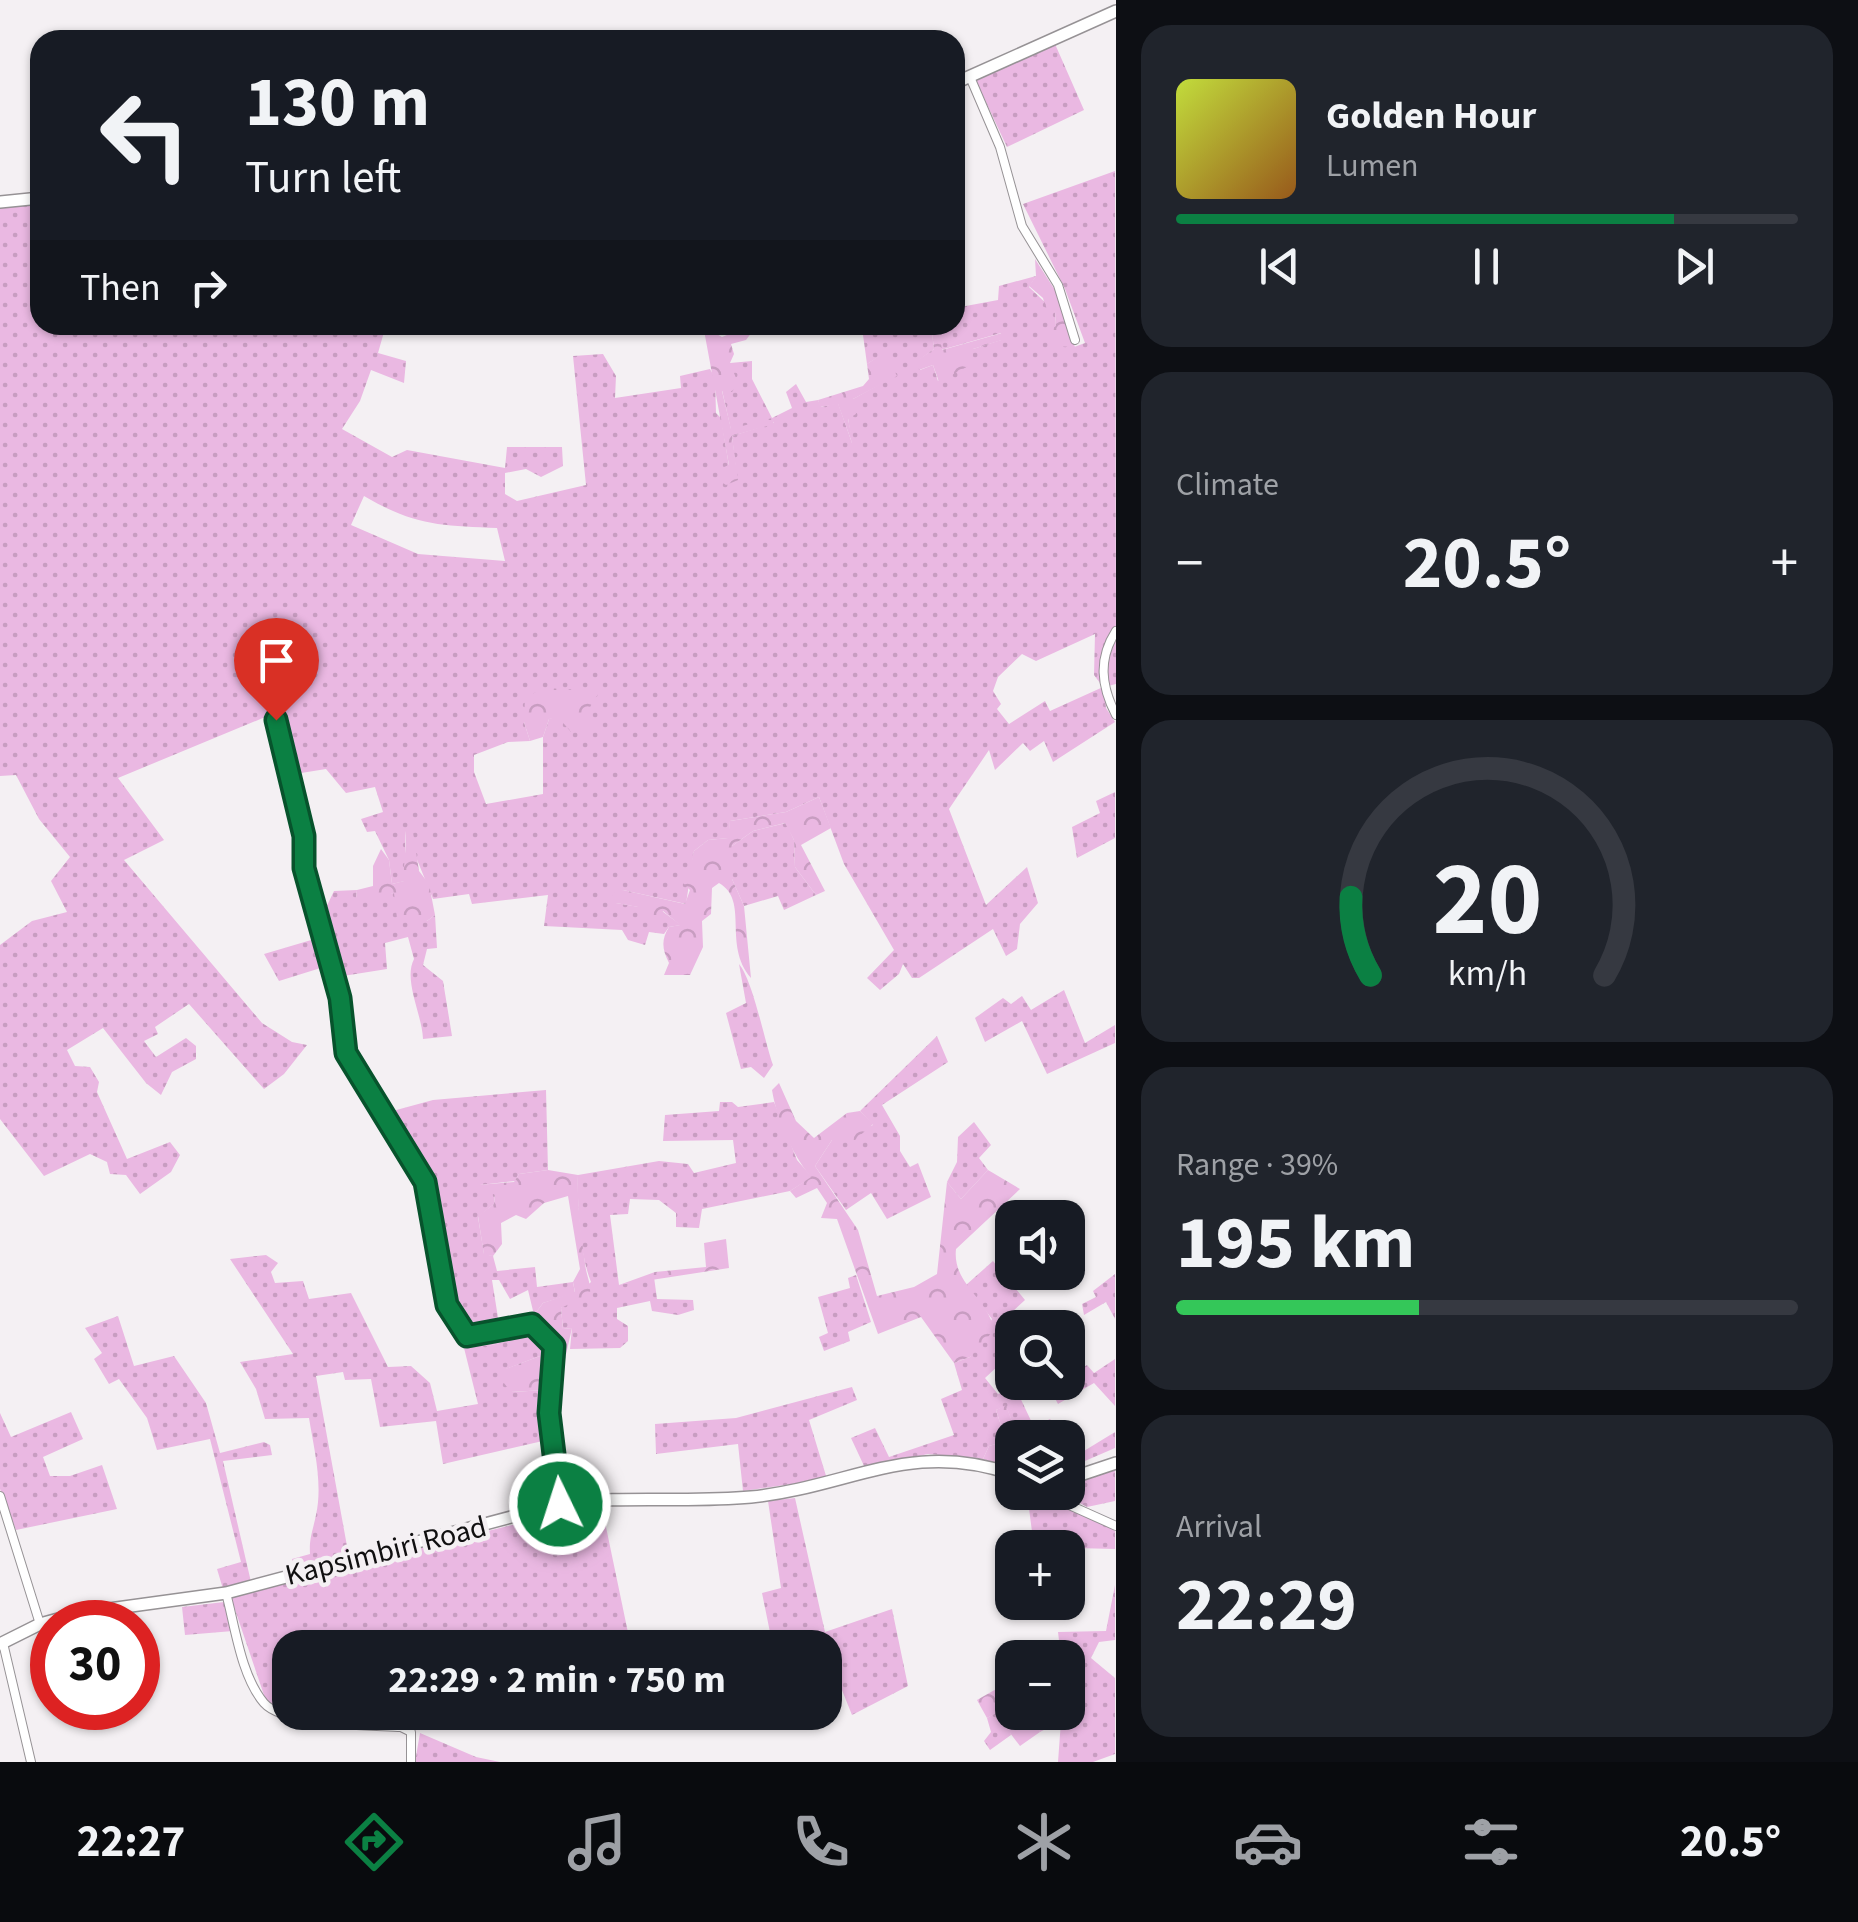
<!DOCTYPE html>
<meta charset="utf-8">
<style>
:root{--surface:#171b24;--page:#20242c;--text:#f1f3f6;--muted:#9ea1a6;--line:#363941;--accent:#0b8043}
body{margin:0;font-family:"Source Sans 3",sans-serif;background:var(--page);color:var(--text);height:100vh;display:flex;flex-direction:column;font-size:38px;white-space:nowrap}
*{box-sizing:border-box;margin:0}
p{font-size:32px;color:var(--muted)}
.icon{flex:none;width:55px;height:55px;fill:none;stroke:currentColor;stroke-width:2;stroke-linecap:round;stroke-linejoin:round}
.map{position:relative;flex:1;overflow:hidden}
.panel{display:flex;flex-direction:column;gap:25px;padding:25px;background:#0d0f14;width:742px}
.panel>*{flex:none}
.banner{position:absolute;left:30px;top:30px;width:935px;height:305px;border-radius:30px;box-shadow:0 2px 8px #0004;background:#171b24;color:var(--text);overflow:hidden}
.tools{position:absolute;left:995px;top:1200px;display:grid;gap:20px}
.tools a{display:grid;place-items:center;width:90px;height:90px;border-radius:20px;background:var(--surface);box-shadow:0 2px 8px #0004;font-size:50px}
.speed{position:absolute;left:30px;top:1600px;display:flex;gap:20px;font-size:50px;font-weight:700;text-align:center}
.speed>*{display:grid;place-content:center;width:130px;height:130px;border-radius:50%;background:var(--surface);box-shadow:0 2px 8px #0004;line-height:1}
.speed .limit{border:15px solid #d22;background:#fff;color:#111}
.pin{position:absolute;display:grid;place-items:center;width:85px;height:85px;color:#fff;margin:-102px -42px;border-radius:50% 50% 50% 0;rotate:-45deg;box-shadow:0 0 10px #0007}
.pin .icon{rotate:45deg}
.me{position:absolute;width:110px;margin:-55px;rotate:356deg;stroke-linejoin:round;filter:drop-shadow(0 0 8px #0008)}
.turn{display:flex;align-items:center;gap:35px;height:210px;padding:0 50px;font-size:45px}
.turn .icon{width:130px;height:130px;stroke-width:2.5}
.turn b{display:block;font-size:70px;line-height:85px}
.then{display:flex;align-items:center;height:95px;padding:0 50px;background:#0003;gap:20px;font-size:38px}
.big{font-size:75px;font-weight:700;line-height:1.1}
.panel .widget{flex:1;display:flex;flex-direction:column;justify-content:center;gap:15px;min-width:0;padding:0 35px;border-radius:30px;background:var(--page)}
.panel .dial{align-items:center;gap:0}
.dial svg{height:260px;overflow:visible;fill:none;stroke:var(--line);stroke-width:7;stroke-linecap:round;text-anchor:middle}
.dial text{fill:var(--text);stroke:none}
.song{display:flex;align-items:center;gap:30px}
.cover{width:120px;height:120px;border-radius:15px;background:linear-gradient(135deg,hsl(70 70% 55%),hsl(30 70% 35%))}
.played{height:10px;border-radius:5px;background:linear-gradient(90deg,var(--accent) 80%,var(--line) 80%)}
.keys{display:flex;justify-content:space-around;direction:ltr}
.heat{display:flex;justify-content:space-between;align-items:center;font-size:55px;direction:ltr}
.charge{height:15px;border-radius:8px;background:linear-gradient(90deg,#34c759 39%,var(--line) 0)}
.trip{position:absolute;left:272px;top:1630px;width:570px;height:100px;border-radius:30px;background:var(--surface);box-shadow:0 2px 8px #0004;font-weight:700;line-height:100px;text-align:center}
.tab-bar{display:flex;height:160px;justify-content:space-around;align-items:center;background:#090b0e;color:var(--muted)}
.tab-bar .icon{width:70px;height:70px}
.tab-bar .on{color:var(--accent)}
.tab-bar b{font-size:45px;color:var(--text)}
main{display:flex;flex:1;min-height:0}
.map>svg:first-child{display:block}
</style>
<main>
<div class="map">
<svg width="1116" height="1762" viewBox="0 0 1116 1762">
<defs>
<pattern id="grass-dots" width="8" height="8" patternUnits="userSpaceOnUse" patternTransform="scale(2.5)"><rect width="8" height="8" fill="#eab8e2"/><path d="M2 2h.1M6 6h.1" fill="none" stroke="#c89dc1" stroke-width="1.8" stroke-linecap="round"/></pattern>
<pattern id="forest-crowns" width="20" height="18" patternUnits="userSpaceOnUse" patternTransform="scale(2.5)"><rect width="20" height="18" fill="#eab8e2"/><path d="M2 6a3 3 0 1 1 6 0M12 15a3 3 0 1 1 6 0" fill="none" stroke="#c89dc1"/></pattern>
</defs>
<rect width="100%" height="100%" fill="#f4f0f3"/>
<path fill="url(#grass-dots)" fill-rule="evenodd" d="M1055 44 1084 110 1007 147 976 81Z
M1115 171 1116 684 1104 687 1106 708 1115 722 1053 762 1044 741 1030 751 1023 743 995 770 989 750 949 809 986 905 1027 867 1038 903 1020 924 1017 949 1006 956 993 929 919 978H912L903 964 899 974 880 990 867 978 894 950 844 864 819 797 786 812 730 821 729 838 708 840 694 851 686 904 623 890 616 903 662 911 681 925 669 927 664 934 649 932 645 945 628 940 622 930 544 926 548 895 472 904 469 894 433 899 405 830V881L392 884 389 860 375 831 367 832 361 819 383 812 375 787 346 793 326 769 295 774 270 665 263 668 270 715 118 778 164 840 124 860 262 1023 292 1042 307 1045 284 1074 264 1089 189 1004 155 1027 158 1034 144 1041 156 1057 186 1038 196 1046V1059L172 1072 161 1095 146 1083 103 1028 67 1050 75 1066 90 1067 99 1082 97 1092 127 1159 170 1142 180 1155 171 1172 140 1194 126 1175 110 1174 107 1162 90 1154 44 1176 0 1119V945L32 921 67 912 51 881 70 857 39 819 16 775 0 776V207L40 205V325H386L378 353 406 361 404 383 371 370 360 401 342 429 392 457 407 450 505 468 507 447H562L563 466 541 477 526 469 505 473V494L517 501 586 485 573 356 603 354 616 376 615 398 681 388 680 376 710 369 715 378 716 413 721 418 729 466 737 479 732 436 774 423 771 419 731 430 722 390 730 363 752 361V379L772 418 792 408 786 392 796 384 806 402 818 400 821 407 838 403 852 443 848 418 853 399 882 383 885 353 867 364 863 335 891 325H931L934 349 919 360 920 370 933 365 938 381 973 349 1001 340V333L941 350 938 325H955V308L998 300 999 286 1036 276 1029 287 1055 312 1056 326 1074 347 1085 343 1065 289 1023 204ZM364 496C413 525 441 526 497 528L505 561 418 554 351 525ZM1095 634 1094 675 1103 687 1050 711 1045 701 1009 724 997 709 1001 704 993 691 998 677 1022 654 1036 661ZM589 707 549 719 543 737V794L486 804 474 772V755L508 742 530 741 524 722Z
M1115 792V838L1077 858 1072 827 1100 813 1096 801Z
M786 823 794 840 795 867 816 895 784 910 778 896 744 906 732 879V846L753 831Z
M357 890 356 898 394 893 427 921 435 915 437 948 427 949 423 965 443 981 452 1036 423 1039C422 1014 403 980 414 959L408 937 385 943 387 969 343 976 322 916 334 891Z
M318 938 327 966 279 981 264 954Z
M739 964C753 981 764 1039 773 1065L764 1078 751 1067 741 1069 726 1013 746 1003Z
M1064 990 1085 1043 1115 1025V1043L1047 1074 1022 1021 985 1042 975 1018 1003 998 1011 1004 1022 996 1031 1010Z
M937 1036 948 1062 882 1105 900 1136V1151L910 1167 918 1163 931 1197 887 1219 871 1193 846 1210 815 1166 832 1140 873 1125 860 1111Z
M546 1090 548 1170 519 1174 515 1181 480 1185 495 1194 494 1204 478 1217 484 1254 493 1256 497 1271 535 1267 537 1287 573 1282 575 1293 543 1303 534 1315 528 1290 510 1299 499 1280H492L499 1324 471 1334 463 1329 448 1293 429 1183 389 1112 433 1100Z
M720 1102H732L738 1107 774 1102 797 1160 812 1177 790 1191 702 1209 699 1228 676 1227V1213L659 1200 630 1199 628 1214 610 1215 619 1285 654 1277 657 1299 693 1300 694 1310 678 1315 652 1311 650 1301 617 1308V1319L628 1326V1341L620 1348 570 1349 572 1328 563 1329 561 1308 591 1282C580 1256 577 1204 578 1175L659 1161 688 1164 694 1173 736 1163 733 1140 663 1141 665 1115 719 1111Z
M974 1122 991 1145 979 1158 988 1170 961 1199 947 1182 957 1162 958 1137Z
M266 1255 278 1263 271 1272 275 1283 303 1281 309 1299 351 1293 388 1367 411 1366 430 1383 437 1411 478 1404 463 1344 488 1346 530 1335 540 1345V1356L506 1369 512 1392 545 1390 542 1412 547 1440 443 1464 436 1421 380 1427 371 1379 345 1380 343 1372 316 1376 349 1557 295 1570 292 1559 310 1554C309 1538 313 1530 316 1515 323 1484 314 1449 309 1418L265 1419 256 1389 240 1362 293 1354 230 1259Z
M993 1261 1025 1300 998 1325 1012 1345V1353L985 1378 998 1394 1015 1387 1034 1427 1050 1419 1065 1437H1018L1006 1406 996 1410 1006 1441 989 1446 983 1459 928 1454 865 1468 851 1438 875 1428 889 1457 954 1435 941 1399 962 1390 954 1363 970 1357 992 1319 966 1285Z
M1115 1274V1319L1106 1302 1084 1315 1082 1304 1096 1297 1093 1291Z
M856 1275 871 1322 848 1332 850 1341 824 1351 819 1337 828 1333 818 1297 850 1288 848 1278Z
M118 1316 134 1366 174 1356 206 1403 220 1453 264 1442 270 1445 272 1455 223 1461 251 1582 223 1589 217 1569 241 1562 210 1439 157 1450 147 1418 119 1379 109 1384 94 1359 102 1353 85 1328Z
M1115 1359V1406L1094 1383 1058 1404 1048 1385 1033 1383 1068 1382V1371L1071 1375 1087 1365 1094 1373Z
M852 1387 857 1400 809 1420 827 1479 743 1491 738 1444 656 1454 655 1424 736 1418Z
M71 1412 83 1439 43 1457 50 1476H70L102 1465 117 1509 16 1530 0 1489V1413L11 1437Z
M1115 1432V1448L1078 1464 1075 1473 1068 1475V1441L1079 1454Z
M1115 1468V1501L1087 1507 1061 1493 1068 1492V1486Z
M1027 1493H1046L1115 1531V1549L1034 1547Z
M795 1498 825 1632 892 1609 908 1686 852 1715 825 1648 773 1647 762 1593 781 1588 768 1501Z
M601 1503 631 1647 290 1648V1712L266 1701 230 1595Z
M1115 1585V1640L1099 1642 1091 1658 1115 1678V1754L1093 1762H1058L1061 1721 1040 1732 1030 1713 1068 1712V1658L1061 1657 1058 1632 1106 1631Z
M224 1602 233 1631 185 1635 182 1607Z
M1004 1708 1011 1735 990 1750 984 1741 991 1732 987 1718Z
M292 1713H405V1724Z
M420 1733 476 1757 500 1762H415Z"/>
<path fill="url(#forest-crowns)" d="M1035 259 1055 290 1075 347 1051 346 1047 332 1056 326 1055 312 1046 310 1043 298 1029 286 1036 276Z
M703 325H715L713 332 722 337 744 328 752 332 746 340 731 344 734 354 730 363 738 383 732 392 722 391 731 429 772 418 774 424 732 436 738 480 726 485 720 481 719 469 729 465Z
M931 325H938L942 350 1002 333V340L973 349 972 364 939 382 933 365 919 370 918 360 934 349Z
M885 352 897 376 853 399 856 414 848 419 855 451 838 404 820 407 818 400 863 386 869 379 867 364Z
M545 688 600 691 590 707 591 729 571 732 559 718 549 719 543 737 530 741 524 722 525 697Z
M819 797 831 828 801 845 825 891 816 895 795 867 794 840 785 823 753 831 732 846V879L744 906 751 978C722 944 750 901 719 883L712 888 711 914 702 921 703 947 690 975H664L669 963C662 949 661 940 669 927L680 925 663 911 659 919 642 918 638 907 616 903 611 893 623 890 685 904 690 890 679 879 689 874 694 851 708 840 728 838 730 821 786 812Z
M412 826 419 871 429 884 435 915 427 921 397 918 394 893 370 900 356 898 357 890 373 886V866L381 849 389 860 392 884 404 881C403 863 407 849 405 830Z
M779 1083 796 1121 814 1138 847 1113 860 1111 873 1124 855 1140H832L815 1166 858 1230 877 1296 914 1287 937 1274 947 1182 961 1199 988 1170 1020 1189 956 1249C952 1284 989 1299 994 1330L970 1357 954 1363 921 1317 878 1334 837 1219 821 1218 827 1203 817 1188 796 1198 790 1191 811 1177C792 1154 777 1120 772 1090Z
M548 1170 578 1175C577 1204 581 1234 585 1263 586 1275 591 1282 590 1294L561 1308 563 1329 572 1328 560 1381 556 1432 558 1344 539 1322 494 1329 534 1315 543 1303 575 1292 573 1282 580 1269 568 1196 544 1203 526 1219 516 1215 501 1223 502 1244 493 1256 484 1255 478 1216 494 1204 495 1195 478 1185 514 1182 519 1174Z
M726 1239 729 1268 619 1285 655 1272 706 1267 704 1243Z
M526 1327C558 1335 552 1365 545 1390L511 1392 500 1378 505 1369 540 1356V1345L530 1335 488 1346 463 1344Z
M1006 1405 1018 1437 1012 1438V1469L983 1459 989 1446 1006 1441 996 1410Z
M1012 1680V1712L1030 1713 1040 1732 1020 1746 1007 1729 1004 1709 987 1718 977 1700Z"/>
<g fill="none" stroke-linecap="round" stroke-linejoin="round">
<g stroke="#969295" stroke-width="10">
<path id="street" d="M970 77 1000 147 1022 226 1058 285 1075 340
M1116 631C1098 659 1101 686 1116 715
M268 668 304 836 305 868 340 998 345 1053 425 1182 447 1305 457 1327 467 1336 532 1324 549 1337 557 1356 549 1413 560 1504
M1055 1492 1067 1504 1116 1526
M0 1496 40 1624
M226 1593C235 1626 241 1676 264 1703 284 1726 371 1725 401 1727L411 1732V1762
M3 1643 31 1762"/>
</g>
<g stroke="#969295" stroke-width="14">
<path id="secondary" d="M955 83 1116 11
M0 202 40 198
M1068 1479 1116 1463
M0 1644 40 1624 80 1613 226 1593 560 1504C624 1495 687 1503 751 1497 850 1487 910 1439 1012 1474"/>
</g>
<use href="#street" stroke="#fff" stroke-width="8"/>
<use href="#secondary" stroke="#fff" stroke-width="11"/>
</g>
<g fill="none" stroke-linecap="round" stroke-linejoin="round">
<g stroke="#07532c" stroke-width="25">
<path id="route" d="M276 720 304 836V868L340 998 346 1053 425 1182 447 1305 467 1336 532 1324 554 1346 549 1413 560 1504"/>
</g>
<use href="#route" stroke="#0b8043" stroke-width="18"/>
</g>
<g text-anchor="middle" dominant-baseline="central" stroke-width="9" stroke-linejoin="round" paint-order="stroke">
<g font-size="30" fill="#100f10" stroke="#f4f0f3">
<text transform="translate(386 1551) rotate(-14)">Kapsimbiri Road</text>
</g>
</g>
</svg>
<div class="tools">
<a><svg class="icon" aria-label="sound" viewBox="0 0 24 24"><path d="M4 9h4l5-4v14l-5-4H4zM17 9q2 3 0 6"/></svg></a>
<a><svg class="icon" aria-label="search" viewBox="0 0 24 24"><circle cx="10" cy="10" r="6"/><path d="M15 15l6 6"/></svg></a>
<a><svg class="icon" aria-label="layers" viewBox="0 0 24 24"><path d="M12 4l9 5-9 5-9-5zM3 14l9 5 9-5"/></svg></a>
<a>+</a>
<a>−</a>
</div>
<div class="speed"><div class="limit">30</div></div>
<div class="pin" style="left:276px;top:720px;background:#d93025"><svg class="icon" aria-label="arrive" viewBox="0 0 24 24"><path d="M6 21V4h12l-3 4 3 4H6"/></svg></div>
<svg class="me" style="left:560px;top:1504px" viewBox="-20 -20 40 40"><circle r="17" fill="#0b8043" stroke="#fff" stroke-width="3"/><path d="M0-11L8 9 0 5-8 9z" fill="#fff"/></svg>
<div class="trip">22:29 · 2 min · 750 m</div>
<div class="banner">
<div class="turn"><svg class="icon" aria-label="left" viewBox="0 0 24 24"><path d="M17 20v-9H6M10 6l-5 5 5 5"/></svg><div><b>130 m</b>Turn left</div></div>
<div class="then">Then<svg class="icon" aria-label="right" viewBox="0 0 24 24"><path d="M7 20v-9h11M14 6l5 5-5 5"/></svg></div>
</div>
</div>
<section class="panel">
<div class="widget">
<div class="song"><i class="cover"></i><div><b>Golden Hour</b><p>Lumen</p></div></div>
<div class="played"></div>
<div class="keys"><svg class="icon" aria-label="previous" viewBox="0 0 24 24"><path d="M18 5L8 12l10 7zM5 5v14"/></svg><svg class="icon" aria-label="pause" viewBox="0 0 24 24"><path d="M8 5v14M16 5v14"/></svg><svg class="icon" aria-label="next" viewBox="0 0 24 24"><path d="M6 5l10 7-10 7zM19 5v14"/></svg></div>
</div>
<div class="widget"><p>Climate</p>
<div class="heat"><a>−</a><b class="big">20.5°</b><a>+</a></div>
</div>
<div class="widget dial"><svg viewBox="0 0 100 80">
<path d="M14 69A42 42 0 1 1 86 69"/>
<path d="M14 69A42 42 0 0 1 8 45" stroke="#0b8043"/>
<text x="50" y="56" font-size="32" font-weight="700">20</text>
<text x="50" y="72" font-size="11">km/h</text>
</svg></div>
<div class="widget"><p>Range · 39%</p><b class="big">195 km</b><div class="charge"></div></div>
<div class="widget"><p>Arrival</p><b class="big">22:29</b></div>
</section>
</main>
<nav class="tab-bar">
<b>22:27</b>
<svg class="icon on" aria-label="directions" viewBox="0 0 24 24"><path d="M12 3l9 9-9 9-9-9zM9 14v-3h6M13 9l2 2-2 2"/></svg>
<svg class="icon" aria-label="music" viewBox="0 0 24 24"><path d="M9 18V5l10-2v13"/><circle cx="6" cy="18" r="3"/><circle cx="16" cy="16" r="3"/></svg>
<svg class="icon" aria-label="phone" viewBox="0 0 24 24"><path d="M5 4h4l2 5-3 2q2 4 5 5l2-3 5 2v4C11 20 4 13 5 4z"/></svg>
<svg class="icon" aria-label="climate" viewBox="0 0 24 24"><path d="M12 3v18M4 7l16 10M4 17L20 7"/></svg>
<svg class="icon" aria-label="car" viewBox="0 0 24 24"><path d="M5 17H2v-5l4-1 3-4h7l3 4 3 1v5h-3M9 17h6M6 11h13"/><circle cx="7" cy="17" r="2"/><circle cx="17" cy="17" r="2"/></svg>
<svg class="icon" aria-label="filters" viewBox="0 0 24 24"><path d="M4 7h16M4 17h16"/><circle cx="9" cy="7" r="2"/><circle cx="15" cy="17" r="2"/></svg>
<b>20.5°</b>
</nav>
